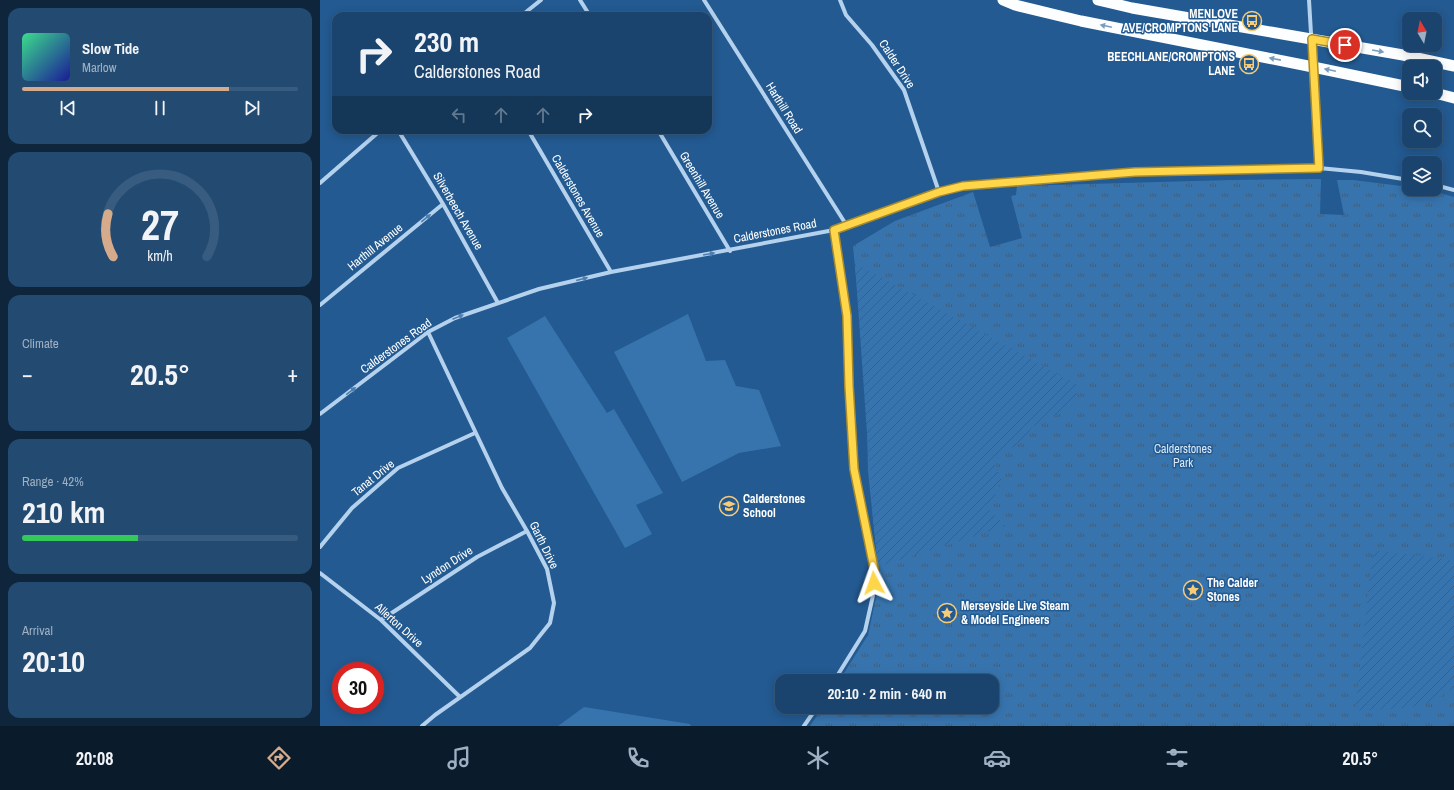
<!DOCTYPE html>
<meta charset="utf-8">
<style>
:root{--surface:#1a446d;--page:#234b72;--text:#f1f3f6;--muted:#9fb0c2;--line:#385c80;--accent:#d6ab8b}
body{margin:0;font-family:"Archivo Narrow",sans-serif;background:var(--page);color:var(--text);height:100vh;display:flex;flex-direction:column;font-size:15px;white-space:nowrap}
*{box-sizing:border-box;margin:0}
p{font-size:13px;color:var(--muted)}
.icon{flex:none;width:22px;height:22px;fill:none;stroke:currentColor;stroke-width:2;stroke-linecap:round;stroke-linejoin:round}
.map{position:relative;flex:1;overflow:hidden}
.drawer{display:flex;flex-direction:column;gap:8px;padding:8px;background:#0e253c;width:320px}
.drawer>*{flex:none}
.banner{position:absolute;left:12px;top:12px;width:380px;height:122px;border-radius:12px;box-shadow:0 2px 10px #0003,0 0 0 1px var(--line);background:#1a446d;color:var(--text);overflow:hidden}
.needle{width:26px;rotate:350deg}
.buttons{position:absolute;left:1082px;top:12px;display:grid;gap:8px}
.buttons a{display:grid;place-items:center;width:40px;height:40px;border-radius:8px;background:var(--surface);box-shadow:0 2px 10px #0003,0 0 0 1px var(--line);font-size:20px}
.speed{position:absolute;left:12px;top:662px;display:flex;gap:8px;font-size:20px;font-weight:700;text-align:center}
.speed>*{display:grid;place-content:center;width:52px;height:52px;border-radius:50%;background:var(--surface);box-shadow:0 2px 10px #0003,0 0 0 1px var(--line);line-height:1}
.speed .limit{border:6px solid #d22;background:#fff;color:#111}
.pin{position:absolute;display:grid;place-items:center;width:34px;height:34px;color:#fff;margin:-17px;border:2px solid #fff;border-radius:50%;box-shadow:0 1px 4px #0007}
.me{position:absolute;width:44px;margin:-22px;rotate:356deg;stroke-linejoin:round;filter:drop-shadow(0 0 3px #0008)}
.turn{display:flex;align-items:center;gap:14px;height:84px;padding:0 16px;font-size:18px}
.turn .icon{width:52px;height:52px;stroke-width:2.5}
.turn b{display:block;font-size:28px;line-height:34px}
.lanes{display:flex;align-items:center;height:38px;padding:0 16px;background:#0003;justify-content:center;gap:20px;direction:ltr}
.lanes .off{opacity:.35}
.big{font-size:30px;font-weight:700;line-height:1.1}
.drawer .card{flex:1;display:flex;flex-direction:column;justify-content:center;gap:6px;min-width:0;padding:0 14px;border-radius:12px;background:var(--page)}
.drawer .dial{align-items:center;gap:0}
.dial svg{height:104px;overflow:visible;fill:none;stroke:var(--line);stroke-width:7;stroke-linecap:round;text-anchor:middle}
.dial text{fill:var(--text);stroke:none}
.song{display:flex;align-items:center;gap:12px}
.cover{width:48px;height:48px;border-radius:6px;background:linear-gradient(135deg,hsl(150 70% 55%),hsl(240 70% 35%))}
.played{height:4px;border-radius:2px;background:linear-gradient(90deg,var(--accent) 75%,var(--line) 75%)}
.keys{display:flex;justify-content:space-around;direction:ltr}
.heat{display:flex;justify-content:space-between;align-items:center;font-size:22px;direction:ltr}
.charge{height:6px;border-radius:3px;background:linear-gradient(90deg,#34c759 42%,var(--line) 0)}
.trip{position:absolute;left:455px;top:674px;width:224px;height:40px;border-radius:12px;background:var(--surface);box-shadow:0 2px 10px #0003,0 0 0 1px var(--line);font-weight:700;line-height:40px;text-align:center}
.tab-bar{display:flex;height:64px;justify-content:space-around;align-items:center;background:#0a1b2c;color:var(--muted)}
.tab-bar .icon{width:28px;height:28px}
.tab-bar .current{color:var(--accent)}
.tab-bar b{font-size:18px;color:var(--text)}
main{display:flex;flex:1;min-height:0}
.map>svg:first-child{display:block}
</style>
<main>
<section class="drawer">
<div class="card">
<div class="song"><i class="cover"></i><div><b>Slow Tide</b><p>Marlow</p></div></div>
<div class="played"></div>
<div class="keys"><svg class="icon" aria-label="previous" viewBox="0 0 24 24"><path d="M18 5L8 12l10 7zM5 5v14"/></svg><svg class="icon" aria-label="pause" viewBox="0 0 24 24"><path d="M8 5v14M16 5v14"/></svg><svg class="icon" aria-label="next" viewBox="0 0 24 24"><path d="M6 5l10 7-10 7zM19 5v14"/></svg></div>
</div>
<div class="card dial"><svg viewBox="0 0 100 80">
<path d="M14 69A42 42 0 1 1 86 69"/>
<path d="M14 69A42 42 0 0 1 10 36" stroke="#d6ab8b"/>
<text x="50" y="56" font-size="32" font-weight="700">27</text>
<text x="50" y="72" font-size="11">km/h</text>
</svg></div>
<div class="card"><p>Climate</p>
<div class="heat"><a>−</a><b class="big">20.5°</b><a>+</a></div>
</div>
<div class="card"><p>Range · 42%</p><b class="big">210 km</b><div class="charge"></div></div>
<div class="card"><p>Arrival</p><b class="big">20:10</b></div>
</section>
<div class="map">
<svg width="1134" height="726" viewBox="0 0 1134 726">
<defs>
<pattern id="park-tufts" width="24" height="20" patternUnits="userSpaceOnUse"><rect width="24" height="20" fill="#3774ae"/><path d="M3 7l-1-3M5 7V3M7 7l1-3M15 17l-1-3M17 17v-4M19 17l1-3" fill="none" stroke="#435e78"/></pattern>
<pattern id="garden-furrows" width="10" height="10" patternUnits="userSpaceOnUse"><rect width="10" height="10" fill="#3774ae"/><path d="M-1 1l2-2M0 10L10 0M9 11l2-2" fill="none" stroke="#435e78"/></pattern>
</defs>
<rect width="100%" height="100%" fill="#235a91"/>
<path fill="#3774ae" d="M368 314 386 361 405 360 416 386 439 390 461 446 419 453 362 482 294 352Z
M225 316 287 413 294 409 343 493 316 505 332 534 305 548 187 338Z
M264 707 370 724 371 726H238Z"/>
<path fill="url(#park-tufts)" d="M1001 179 1000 214 1024 215 1017 180H1033L1089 187V189H1106L1134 197V726H490L503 707H672V681H519L548 635 559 584 558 567 548 471 546 384 533 246 575 221 653 192 670 247 702 238 691 196 696 195 697 186 911 180Z"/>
<path fill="url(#garden-furrows)" d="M535 263 760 386 750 410 735 415 712 427 706 440 679 455 675 461V465L682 480 669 509 686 526 558 567 553 518Z
M1053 550 1134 560V687L1113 702 1086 708 1035 711Z"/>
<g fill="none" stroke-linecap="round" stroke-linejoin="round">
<path stroke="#b4d1ed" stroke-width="4" d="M260 0 270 16
M384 0 527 226
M520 0 526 15 552 45 584 90 619 192
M989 0 999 168
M201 16 221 0
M78 130 123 204 178 303
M208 130 291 272
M338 130 410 251
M0 183 61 130
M1115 185 1134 190
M0 305 123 204
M0 414 108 332 135 318 219 289 291 272 514 230 619 192 643 186 815 172 916 169 999 168 1041 172 1089 180
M0 547 32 508 78 468 155 433
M0 573 61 620 140 697
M61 620 157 557 207 531
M514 681 545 631 554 591V568L534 469 529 386 527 316 514 230
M102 726 115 715 210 648 230 623 234 603 227 569 207 531 182 488 108 332
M484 726 497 707"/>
<path stroke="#fcfeff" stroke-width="11" d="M683 0 695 5 761 21 993 67 1089 87
M778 0 812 8 1083 55 1134 66
M1115 93 1134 98"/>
</g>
<defs><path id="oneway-solid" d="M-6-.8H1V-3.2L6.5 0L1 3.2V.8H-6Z"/></defs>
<g fill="#7a9cbd">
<use href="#oneway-solid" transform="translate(786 26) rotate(-168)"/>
<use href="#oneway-solid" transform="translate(1058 51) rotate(10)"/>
<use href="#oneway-solid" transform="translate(955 59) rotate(-169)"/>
<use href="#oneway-solid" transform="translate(1010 70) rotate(-168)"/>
</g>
<g fill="#4e7ead">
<use href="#oneway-solid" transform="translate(106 218) rotate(-39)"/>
<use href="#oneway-solid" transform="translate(389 254) rotate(-10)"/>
<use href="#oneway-solid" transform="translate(262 279) rotate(-14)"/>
<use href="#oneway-solid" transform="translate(138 317) rotate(-22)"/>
<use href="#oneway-solid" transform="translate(31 391) rotate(-37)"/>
</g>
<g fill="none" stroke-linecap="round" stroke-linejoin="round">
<g stroke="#a68a30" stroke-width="10">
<path id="route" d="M554 583V568L534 469 529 386 527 316 514 230 619 192 643 186 815 172 999 168 992 39 1025 45"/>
</g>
<use href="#route" stroke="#ffd54a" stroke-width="7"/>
</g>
<defs>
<g id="bus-ring" transform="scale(1)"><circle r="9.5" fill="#235a91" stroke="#f8cb77" stroke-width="1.5"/><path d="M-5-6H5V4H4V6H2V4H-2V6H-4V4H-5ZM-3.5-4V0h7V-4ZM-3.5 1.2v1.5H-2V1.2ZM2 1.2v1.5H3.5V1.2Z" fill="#f8cb77"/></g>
<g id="school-ring" transform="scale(1)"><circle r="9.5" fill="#235a91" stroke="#f8cb77" stroke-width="1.5"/><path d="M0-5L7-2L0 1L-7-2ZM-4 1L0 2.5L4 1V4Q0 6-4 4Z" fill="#f8cb77"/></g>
<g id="sight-ring" transform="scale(1)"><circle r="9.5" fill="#235a91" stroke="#f8cb77" stroke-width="1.5"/><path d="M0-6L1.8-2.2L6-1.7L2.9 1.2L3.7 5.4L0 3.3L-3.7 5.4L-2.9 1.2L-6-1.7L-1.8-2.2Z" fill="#f8cb77"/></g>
</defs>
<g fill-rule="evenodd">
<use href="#bus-ring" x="932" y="21"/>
<use href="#bus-ring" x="929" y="64"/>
<use href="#school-ring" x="409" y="506"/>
<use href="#sight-ring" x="873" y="590"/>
<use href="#sight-ring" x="627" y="613"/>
</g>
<g text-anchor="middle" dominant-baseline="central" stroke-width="3" stroke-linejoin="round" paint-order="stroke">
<g font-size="12" font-weight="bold" fill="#fff" stroke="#235a91" text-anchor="start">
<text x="918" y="14" text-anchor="end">MENLOVE<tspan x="918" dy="14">AVE/CROMPTONS LANE</tspan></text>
<text x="915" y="57" text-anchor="end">BEECHLANE/CROMPTONS<tspan x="915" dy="14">LANE</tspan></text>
<text x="423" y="499">Calderstones<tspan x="423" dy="14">School</tspan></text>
<text x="887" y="583">The Calder<tspan x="887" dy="14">Stones</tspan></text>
<text x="641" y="606">Merseyside Live Steam<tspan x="641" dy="14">&amp; Model Engineers</tspan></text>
</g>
<g font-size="12" fill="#fff" stroke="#235a91">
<text transform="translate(577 64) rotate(57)">Calder Drive</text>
<text transform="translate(464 108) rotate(58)">Harthill Road</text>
<text transform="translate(382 185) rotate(59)">Greenhill Avenue</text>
<text transform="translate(258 196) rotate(60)">Calderstones Avenue</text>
<text transform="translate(138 211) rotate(60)">Silverbeech Avenue</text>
<text transform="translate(455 231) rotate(-11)">Calderstones Road</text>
<text transform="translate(55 247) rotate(-39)">Harthill Avenue</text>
<text transform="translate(76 346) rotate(-36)">Calderstones Road</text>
<text transform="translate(53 478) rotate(-39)">Tanat Drive</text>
<text transform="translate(224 545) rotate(64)">Garth Drive</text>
<text transform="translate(127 565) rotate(-33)">Lyndon Drive</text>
<text transform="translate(79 625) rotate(42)">Allerton Drive</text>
</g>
<g font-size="12" fill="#daeaf9" stroke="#235a91">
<text x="863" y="449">Calderstones<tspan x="863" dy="14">Park</tspan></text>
</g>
</g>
</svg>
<div class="buttons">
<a><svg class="needle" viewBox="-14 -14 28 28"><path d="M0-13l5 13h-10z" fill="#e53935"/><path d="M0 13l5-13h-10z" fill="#9fb0c2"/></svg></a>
<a><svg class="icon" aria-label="sound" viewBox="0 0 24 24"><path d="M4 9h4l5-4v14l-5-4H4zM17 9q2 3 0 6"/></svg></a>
<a><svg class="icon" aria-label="search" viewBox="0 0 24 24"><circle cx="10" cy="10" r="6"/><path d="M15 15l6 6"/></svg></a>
<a><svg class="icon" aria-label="layers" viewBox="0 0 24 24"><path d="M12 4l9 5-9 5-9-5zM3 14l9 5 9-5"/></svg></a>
</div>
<div class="speed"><div class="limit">30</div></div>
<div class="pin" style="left:1025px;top:45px;background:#d93025"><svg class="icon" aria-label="arrive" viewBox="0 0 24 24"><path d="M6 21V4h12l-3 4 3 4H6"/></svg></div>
<svg class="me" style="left:554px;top:583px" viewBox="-20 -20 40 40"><path d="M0-17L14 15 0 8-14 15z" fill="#ffd54a" stroke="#fff" stroke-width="4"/></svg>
<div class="trip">20:10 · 2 min · 640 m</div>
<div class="banner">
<div class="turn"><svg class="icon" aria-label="right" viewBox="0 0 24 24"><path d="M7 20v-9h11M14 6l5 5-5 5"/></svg><div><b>230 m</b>Calderstones Road</div></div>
<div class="lanes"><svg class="icon off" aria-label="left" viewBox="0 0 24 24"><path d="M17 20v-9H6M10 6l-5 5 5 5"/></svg><svg class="icon off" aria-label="ahead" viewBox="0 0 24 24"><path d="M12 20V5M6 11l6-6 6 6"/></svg><svg class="icon off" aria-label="ahead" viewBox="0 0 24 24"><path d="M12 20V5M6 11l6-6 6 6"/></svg><svg class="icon" aria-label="right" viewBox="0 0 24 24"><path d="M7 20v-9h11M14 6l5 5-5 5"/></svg></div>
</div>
</div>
</main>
<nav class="tab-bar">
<b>20:08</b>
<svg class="icon current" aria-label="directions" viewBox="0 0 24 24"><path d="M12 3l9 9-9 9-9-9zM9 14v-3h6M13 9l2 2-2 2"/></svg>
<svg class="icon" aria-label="music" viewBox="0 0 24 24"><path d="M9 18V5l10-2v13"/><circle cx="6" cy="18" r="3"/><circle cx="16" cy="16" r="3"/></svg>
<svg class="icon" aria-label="phone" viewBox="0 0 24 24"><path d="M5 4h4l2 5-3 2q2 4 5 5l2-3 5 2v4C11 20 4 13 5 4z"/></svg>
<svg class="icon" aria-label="climate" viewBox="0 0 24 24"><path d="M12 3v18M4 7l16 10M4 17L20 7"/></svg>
<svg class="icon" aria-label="car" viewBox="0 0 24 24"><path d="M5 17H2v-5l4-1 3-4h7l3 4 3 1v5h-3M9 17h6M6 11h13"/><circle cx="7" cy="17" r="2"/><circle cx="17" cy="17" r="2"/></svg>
<svg class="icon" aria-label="filters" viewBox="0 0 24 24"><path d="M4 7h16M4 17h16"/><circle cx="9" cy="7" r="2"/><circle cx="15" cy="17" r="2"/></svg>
<b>20.5°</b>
</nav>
